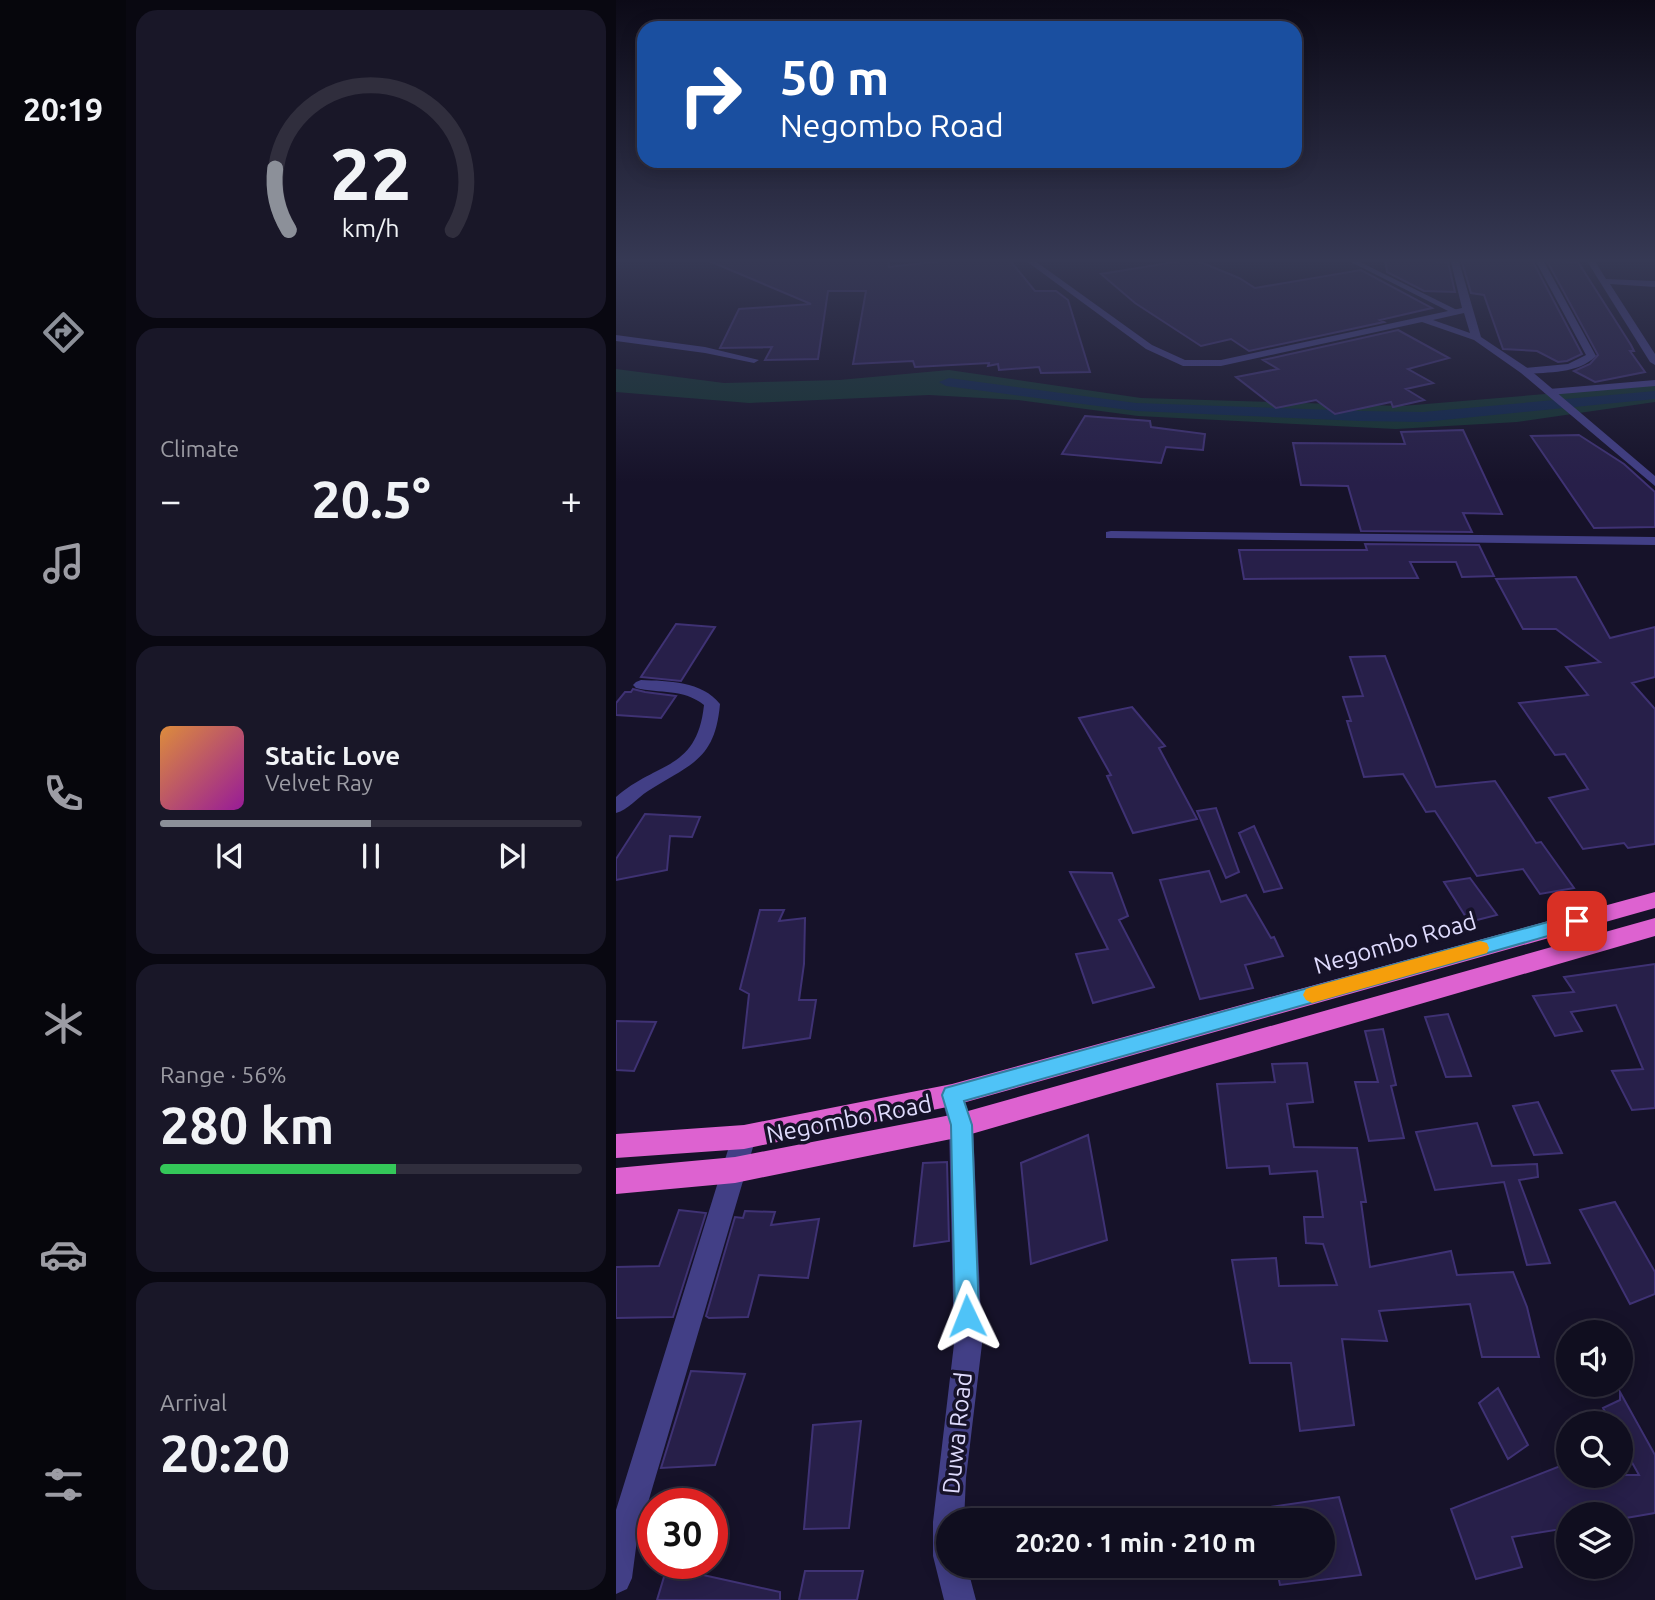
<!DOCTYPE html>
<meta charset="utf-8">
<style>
:root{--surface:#100e1f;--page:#191728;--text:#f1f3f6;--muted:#9c9ca4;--line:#302e3d;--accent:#8c9099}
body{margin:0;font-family:Ubuntu,sans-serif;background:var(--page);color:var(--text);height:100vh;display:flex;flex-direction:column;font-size:26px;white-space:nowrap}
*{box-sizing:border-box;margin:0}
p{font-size:23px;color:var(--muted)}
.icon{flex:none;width:38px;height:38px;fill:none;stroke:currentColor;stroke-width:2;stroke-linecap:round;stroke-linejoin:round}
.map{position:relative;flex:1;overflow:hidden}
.drawer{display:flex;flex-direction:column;gap:10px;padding:10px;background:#090811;width:490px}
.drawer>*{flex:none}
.top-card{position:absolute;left:21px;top:21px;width:665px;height:147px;border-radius:21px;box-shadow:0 4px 18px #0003,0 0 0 2px var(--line);background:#1a4fa0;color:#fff;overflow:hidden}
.tools{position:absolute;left:940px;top:1320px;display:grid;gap:14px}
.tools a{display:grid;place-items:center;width:77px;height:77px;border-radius:50%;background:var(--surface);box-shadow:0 4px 18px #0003,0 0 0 2px var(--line);font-size:35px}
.speed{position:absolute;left:21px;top:1488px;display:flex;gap:14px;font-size:35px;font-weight:700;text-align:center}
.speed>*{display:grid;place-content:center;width:91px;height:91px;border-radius:50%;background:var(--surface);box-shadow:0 4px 18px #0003,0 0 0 2px var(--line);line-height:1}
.speed .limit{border:10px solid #d22;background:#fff;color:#111}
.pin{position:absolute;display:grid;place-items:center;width:60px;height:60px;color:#fff;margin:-30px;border-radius:14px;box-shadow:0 4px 10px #0006}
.me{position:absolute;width:77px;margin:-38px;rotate:358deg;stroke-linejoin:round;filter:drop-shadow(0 0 5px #0008)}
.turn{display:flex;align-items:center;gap:24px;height:147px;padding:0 28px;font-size:32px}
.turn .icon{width:91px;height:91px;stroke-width:2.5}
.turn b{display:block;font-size:49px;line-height:60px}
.big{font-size:52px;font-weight:600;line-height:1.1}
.drawer .widget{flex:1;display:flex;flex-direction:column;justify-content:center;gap:10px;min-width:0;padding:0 24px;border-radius:21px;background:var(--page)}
.drawer .dial{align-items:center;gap:0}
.dial svg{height:182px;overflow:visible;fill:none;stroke:var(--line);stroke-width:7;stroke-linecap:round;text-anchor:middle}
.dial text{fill:var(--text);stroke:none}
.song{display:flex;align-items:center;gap:21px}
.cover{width:84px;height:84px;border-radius:10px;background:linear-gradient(135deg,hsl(30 70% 55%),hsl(300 70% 35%))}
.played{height:7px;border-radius:4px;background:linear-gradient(90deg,var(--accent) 50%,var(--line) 50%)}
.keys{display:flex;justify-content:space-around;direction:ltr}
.heat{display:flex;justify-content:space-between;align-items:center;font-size:38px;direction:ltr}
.charge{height:10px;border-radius:5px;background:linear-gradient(90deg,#34c759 56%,var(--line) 0)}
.trip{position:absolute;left:320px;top:1508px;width:399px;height:70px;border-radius:35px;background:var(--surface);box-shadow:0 4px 18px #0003,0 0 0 2px var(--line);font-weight:600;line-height:70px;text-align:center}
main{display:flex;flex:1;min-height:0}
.tab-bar{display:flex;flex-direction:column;width:126px;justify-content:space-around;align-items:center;background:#06060c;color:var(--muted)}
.tab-bar .icon{width:49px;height:49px}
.tab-bar .on{color:var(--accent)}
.tab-bar b{font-size:32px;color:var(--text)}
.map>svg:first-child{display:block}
</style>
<main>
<nav class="tab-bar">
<b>20:19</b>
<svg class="icon on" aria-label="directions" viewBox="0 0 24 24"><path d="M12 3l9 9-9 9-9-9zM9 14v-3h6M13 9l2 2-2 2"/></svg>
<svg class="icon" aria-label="music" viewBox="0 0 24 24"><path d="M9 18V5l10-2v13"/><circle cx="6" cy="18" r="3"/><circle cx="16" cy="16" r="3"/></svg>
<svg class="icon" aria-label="phone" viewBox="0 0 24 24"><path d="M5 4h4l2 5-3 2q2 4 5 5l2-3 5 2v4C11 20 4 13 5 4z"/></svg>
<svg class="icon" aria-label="climate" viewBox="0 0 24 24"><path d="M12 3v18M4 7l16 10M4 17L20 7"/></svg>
<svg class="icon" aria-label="car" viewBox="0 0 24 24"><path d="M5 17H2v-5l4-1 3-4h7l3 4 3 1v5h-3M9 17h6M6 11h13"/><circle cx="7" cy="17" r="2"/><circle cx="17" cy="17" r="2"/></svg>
<svg class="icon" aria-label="filters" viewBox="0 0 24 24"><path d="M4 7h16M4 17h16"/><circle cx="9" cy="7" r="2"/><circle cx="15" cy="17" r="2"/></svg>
</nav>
<section class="drawer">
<div class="widget dial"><svg viewBox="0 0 100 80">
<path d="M14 69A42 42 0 1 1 86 69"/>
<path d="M14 69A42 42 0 0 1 8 42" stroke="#8c9099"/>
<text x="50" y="56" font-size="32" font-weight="700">22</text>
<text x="50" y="72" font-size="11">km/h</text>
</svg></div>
<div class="widget"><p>Climate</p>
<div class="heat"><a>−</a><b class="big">20.5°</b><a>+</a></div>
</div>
<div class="widget">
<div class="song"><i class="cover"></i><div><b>Static Love</b><p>Velvet Ray</p></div></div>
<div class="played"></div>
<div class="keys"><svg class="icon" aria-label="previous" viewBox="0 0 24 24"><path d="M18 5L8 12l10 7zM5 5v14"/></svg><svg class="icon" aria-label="pause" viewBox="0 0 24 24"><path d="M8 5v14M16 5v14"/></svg><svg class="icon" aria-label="next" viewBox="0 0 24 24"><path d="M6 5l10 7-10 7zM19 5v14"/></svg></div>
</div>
<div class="widget"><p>Range · 56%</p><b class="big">280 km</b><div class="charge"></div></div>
<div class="widget"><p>Arrival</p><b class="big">20:20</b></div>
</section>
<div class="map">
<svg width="1039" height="1600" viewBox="0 0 1039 1600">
<rect width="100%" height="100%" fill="#161229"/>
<path fill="#153332" d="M0 369 108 383 223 380 333 370 525 398 786 406 1039 385V402L901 422 780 429 522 416 402 400 313 395 133 403 0 392Z"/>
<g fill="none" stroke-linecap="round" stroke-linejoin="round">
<path fill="#11284d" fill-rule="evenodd" d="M333 378 520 403 744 411 807 412 1039 391V399L807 422 744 421 520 411 330 386 323 382Z"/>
</g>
<path fill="#271f49" stroke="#3f3274" stroke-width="2" d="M86 258H272L273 267 353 258H392L419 291H440L452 300 474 372 425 373 423 367 383 370 382 364 372 366 373 363 299 367 297 361 237 364 250 291H212L202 359 149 360 156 347 104 348 123 309 195 304Z
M769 258 832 262 839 292 808 291 771 272Z
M577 259 623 278 639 288 745 270 816 308 764 320 768 322 633 351 615 339 585 346 519 303 485 274Z
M845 259 916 260 966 354 951 361 942 362 921 351 887 349 868 295 855 293Z
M931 261 962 262 1015 345 1018 351H1014L1029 372 979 382 958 371 974 364 982 355Z
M782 330 833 358 792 369 817 383 790 389 808 400 777 407 775 402 719 414 700 400 660 408 620 377 662 369 647 360Z
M469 416 534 421 535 427 589 434 587 450 550 447 545 463 446 454Z
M847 430 886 514 847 513 856 532 745 531 732 486 685 485 677 443 789 444 785 432Z
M963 435 1008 464 1039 492V527L978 528 915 436Z
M749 544 863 545 878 576 846 577 840 562H794L802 578 628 579 623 550H751Z
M960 577 994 638 1039 627V677L1016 683 1039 709V844L1012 848 1008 843 967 849 933 798 972 789 949 754 939 755 903 703 972 695 950 667 984 662 940 629H907L880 579Z
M60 624 99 627 65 681 25 677Z
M769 656 820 787 879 781 920 843 925 842 958 888 924 894 907 869 861 876 819 811 810 812 787 774 748 777 731 721H735L727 697 747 696 734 657Z
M17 689 29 692 60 696 45 718 0 715V703L9 692H15Z
M516 707 549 746 543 748 581 819 517 833 491 776 495 775 463 718Z
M600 808 623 872 610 878 581 811Z
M29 814 84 817 76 837 54 836 51 870 0 880V859Z
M638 826 666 888 648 892 623 833Z
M593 871 605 902 630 895 655 938 658 937 667 956 629 965 637 988 584 999 544 880Z
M454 872 496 873 512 916 503 920 538 987 477 1003 460 954 492 949Z
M854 878 881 915 853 922 828 882Z
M144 910H168L163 921 189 918 188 964 183 1000H200L194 1038 127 1048 133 994 124 989Z
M1039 964V1108L1016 1110 996 1071 1027 1069 1000 1005 955 1012 966 1031 939 1036 917 996 958 992 948 977Z
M832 1014 855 1076 830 1077 809 1017Z
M0 1021 40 1022 18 1071 0 1070Z
M767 1029 780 1085 775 1086 788 1138 753 1141 739 1082H762L749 1031Z
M691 1063 697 1102 671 1104 678 1147 741 1148 750 1202H745L754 1267 835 1251 841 1275 897 1272 911 1307 923 1357H866L854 1304 763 1311 771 1341 726 1339 738 1425 684 1431 675 1363H634L616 1260 660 1258 663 1286 721 1285 707 1244 690 1243 688 1217H707L701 1171 654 1174 653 1166 611 1168 601 1084 659 1082 656 1064Z
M922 1102 946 1153 918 1155 897 1106Z
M861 1123 876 1166 921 1164 922 1177 903 1180 934 1263 911 1265 888 1182 819 1190 800 1132Z
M472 1135 491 1240 415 1264 405 1163Z
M331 1162 333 1241 298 1246 307 1163Z
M999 1202 1039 1272V1294L1014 1304 964 1210Z
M63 1210 90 1213 57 1317 0 1318V1267L43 1266Z
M129 1211 159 1212 155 1225 203 1219 192 1278 143 1275 132 1317 93 1318 90 1316 119 1217 127 1218Z
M75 1371 129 1374 99 1465 45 1468Z
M882 1388 912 1445 892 1459 863 1403Z
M1004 1392 1039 1455V1513L1004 1519V1514H952V1528L896 1537 906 1567 860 1579 835 1509 952 1463V1475H1023L1004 1441V1423H995L987 1408 1004 1400Z
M245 1421 233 1528 188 1529 197 1425Z
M723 1497 745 1575 664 1585 660 1566H707V1521H635L634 1510Z
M51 1567 164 1592V1600H41Z
M189 1571H247L241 1600H183Z"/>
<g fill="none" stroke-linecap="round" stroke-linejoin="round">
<path fill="#423f86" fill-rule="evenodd" d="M727 258H736L845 312 838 314Z
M918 258H926L980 356C962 374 932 372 909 374L904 371 909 368 952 364 970 355Z
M969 258H977L990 279 1039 281V287L994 284 1039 354V365L1034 362Z
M0 335 89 347 143 360 138 363 89 353 0 341Z
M1039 380V386L933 395 928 392 933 389Z
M495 531 1039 537V545L490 538V532Z
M25 680C52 681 86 681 104 704 99 761 74 764 32 791 21 798 12 810 0 813V797C41 761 81 771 88 705 67 688 44 694 20 688L17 685 20 682Z
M336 1085 344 1088 357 1125 366 1344 350 1478 348 1521H332V1566H351L360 1600H328L317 1556V1522L338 1344 333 1125 325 1095 328 1088Z
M128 1126 136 1129 140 1137 21 1540 16 1578 11 1589 0 1594V1510L116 1137 120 1129Z"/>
<path fill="#423f86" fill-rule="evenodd" d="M406 258H415L536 345 569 360H605L846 308 834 258H842L865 337 913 369 1039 476V486L905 373 858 340 806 322 605 366H567L530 349ZM848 313 854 333 817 320Z"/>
<path fill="#dd62d0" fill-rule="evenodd" d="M1039 892V908L336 1106 128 1149 0 1158V1134L128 1125 336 1084Z
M1039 918V936L345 1137 119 1183 0 1194V1168L119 1157 345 1113Z"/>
</g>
<linearGradient id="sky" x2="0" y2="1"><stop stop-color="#0c0a17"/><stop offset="0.54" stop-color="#363954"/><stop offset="1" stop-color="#363954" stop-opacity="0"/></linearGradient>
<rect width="1039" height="482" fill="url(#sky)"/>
<path fill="#4fc3f7" stroke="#337fa1" stroke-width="2" d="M961 914 967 916 970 921 967 926 348 1101 356 1125 363 1316 359 1325 351 1328 342 1325 339 1316 335 1125 326 1095 329 1088Z"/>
<path fill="#f59e0b" d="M864 941 871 943 873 948 871 953 696 1003 690 1000 687 995 690 989 696 987Z"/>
<g text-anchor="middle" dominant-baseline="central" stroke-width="7" stroke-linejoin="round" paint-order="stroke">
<g font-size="24" fill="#dfdbfd" stroke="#161229">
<text transform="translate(779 943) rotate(-16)">Negombo Road</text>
<text transform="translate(233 1119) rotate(-11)">Negombo Road</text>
<text transform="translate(341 1433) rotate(-84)">Duwa Road</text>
</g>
</g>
</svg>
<div class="tools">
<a><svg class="icon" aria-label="sound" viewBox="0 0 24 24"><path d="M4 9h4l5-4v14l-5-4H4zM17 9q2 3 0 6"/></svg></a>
<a><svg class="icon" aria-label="search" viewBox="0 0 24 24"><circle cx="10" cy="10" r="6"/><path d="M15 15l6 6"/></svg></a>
<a><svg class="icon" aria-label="layers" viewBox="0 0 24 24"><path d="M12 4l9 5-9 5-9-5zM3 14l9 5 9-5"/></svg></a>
</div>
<div class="speed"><div class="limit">30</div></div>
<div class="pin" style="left:961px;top:921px;background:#d93025"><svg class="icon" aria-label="arrive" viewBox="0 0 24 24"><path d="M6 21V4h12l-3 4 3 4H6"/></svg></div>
<svg class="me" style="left:351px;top:1316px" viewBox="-20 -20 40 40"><path d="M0-17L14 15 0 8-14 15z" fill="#4fc3f7" stroke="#fff" stroke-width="4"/></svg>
<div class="trip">20:20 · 1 min · 210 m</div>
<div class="top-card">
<div class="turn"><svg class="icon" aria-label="right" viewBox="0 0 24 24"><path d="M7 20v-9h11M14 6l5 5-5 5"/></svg><div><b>50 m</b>Negombo Road</div></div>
</div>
</div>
</main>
